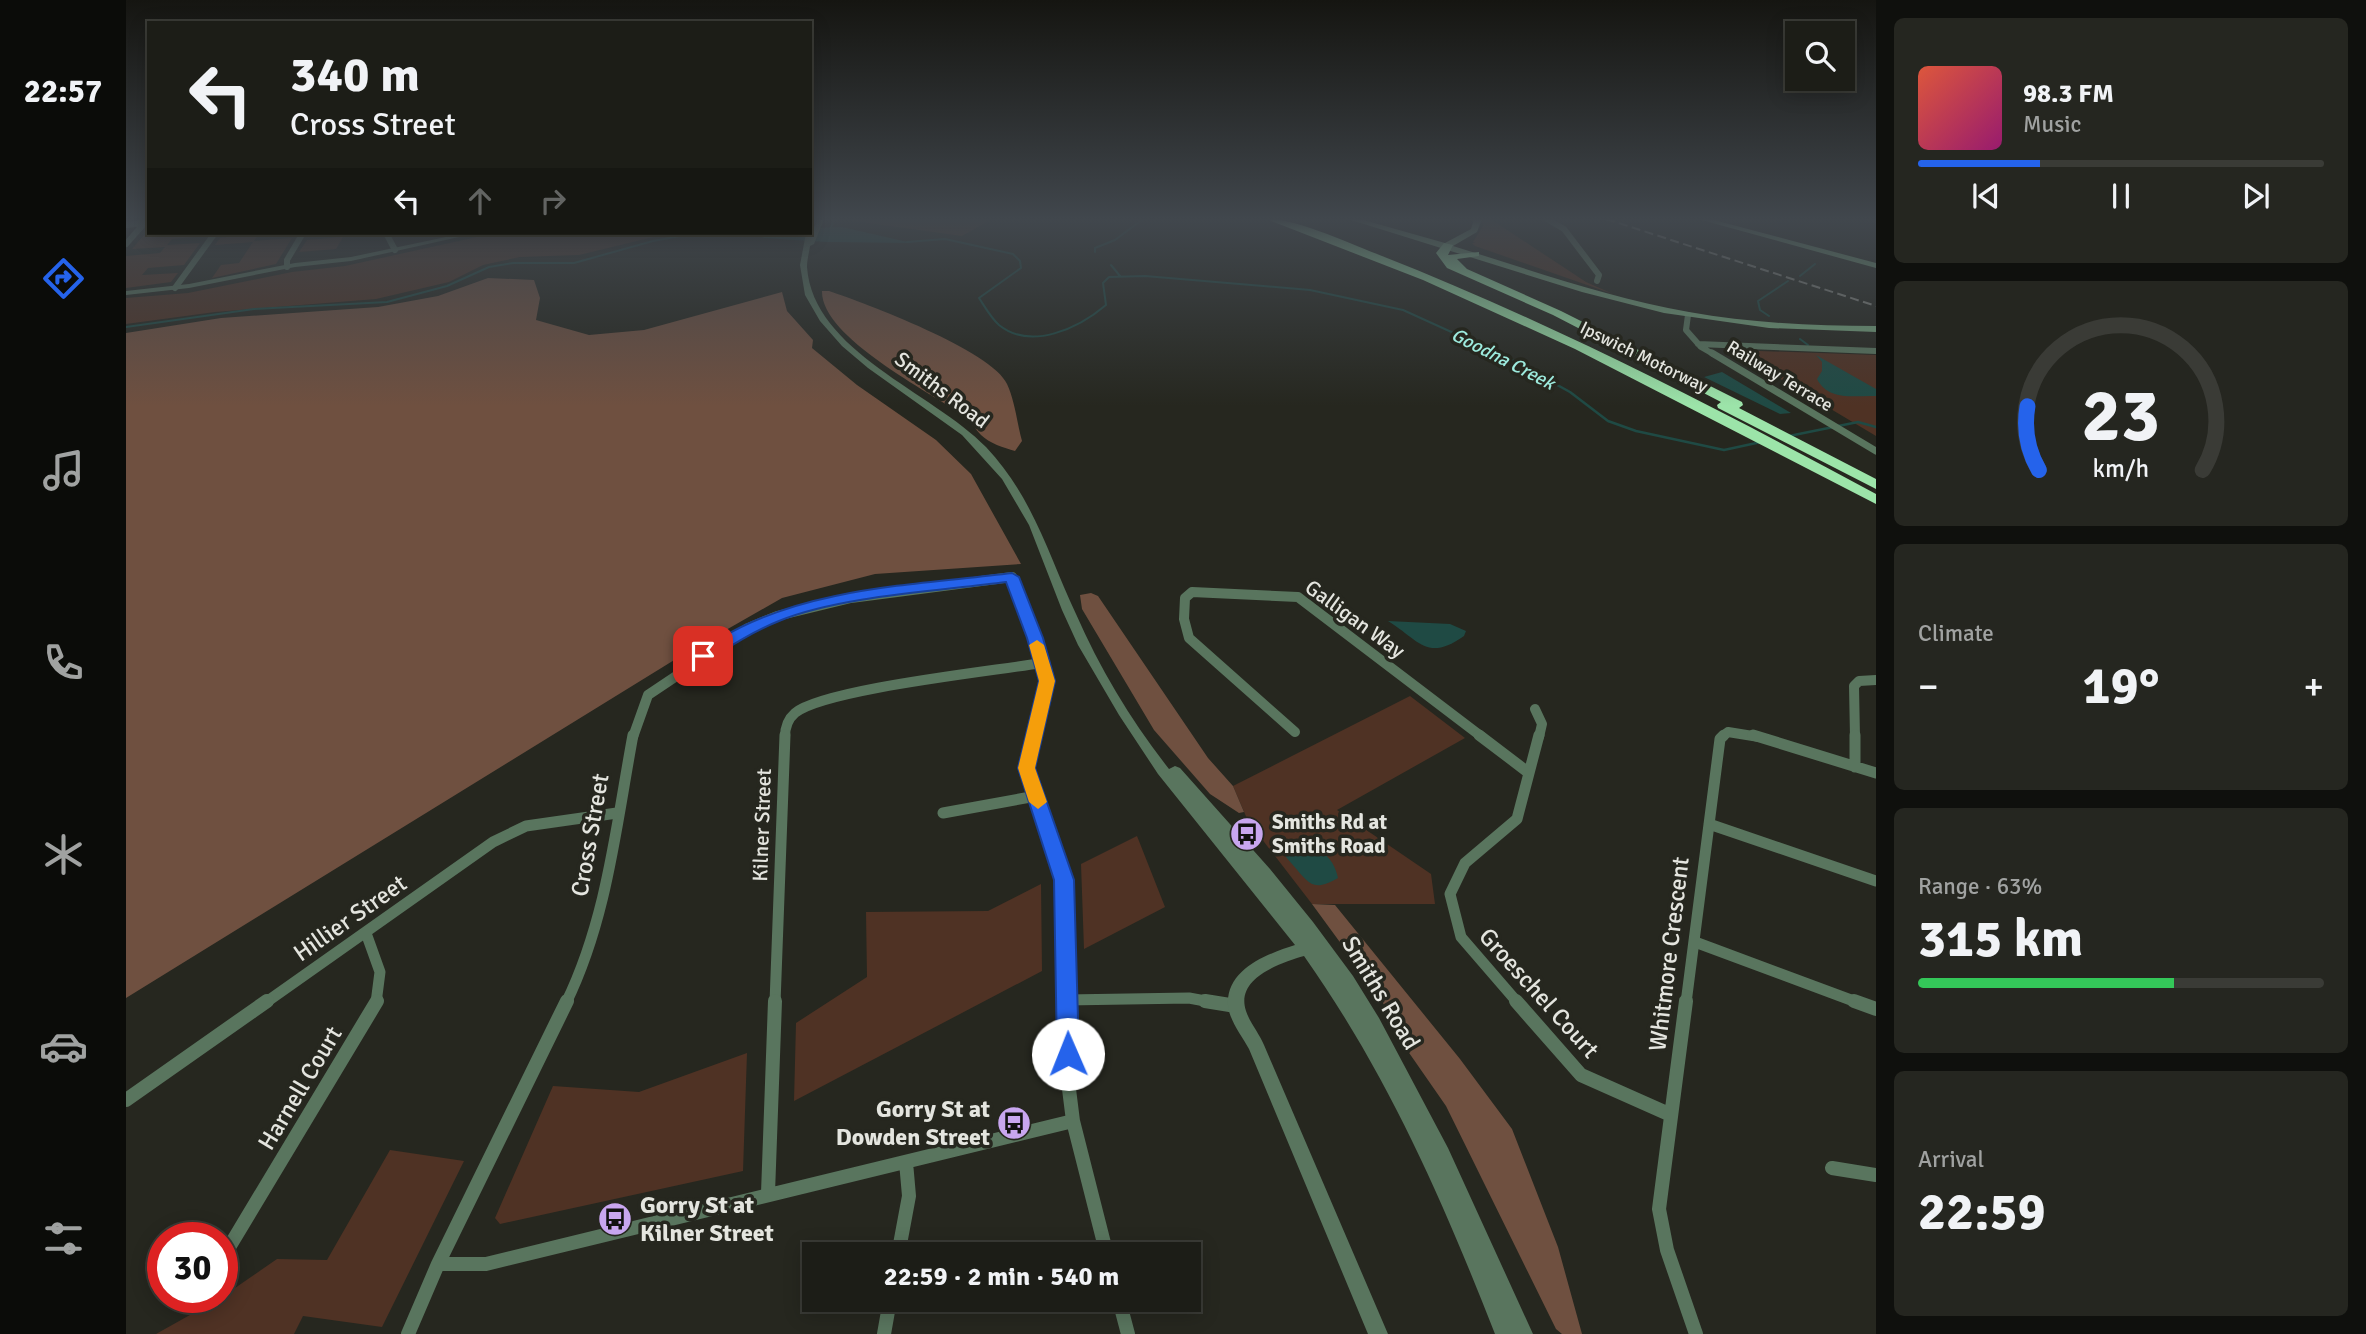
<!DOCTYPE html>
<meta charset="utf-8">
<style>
:root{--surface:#1c1d17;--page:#252620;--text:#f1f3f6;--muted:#a0a2a1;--line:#3a3b36;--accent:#2563eb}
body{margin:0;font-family:Signika,sans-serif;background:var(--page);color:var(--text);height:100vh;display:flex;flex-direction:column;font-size:26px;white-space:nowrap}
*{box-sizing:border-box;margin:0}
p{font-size:23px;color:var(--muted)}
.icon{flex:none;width:38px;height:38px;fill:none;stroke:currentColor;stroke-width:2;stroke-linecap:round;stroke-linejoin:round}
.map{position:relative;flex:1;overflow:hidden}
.details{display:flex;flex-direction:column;gap:18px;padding:18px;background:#0f100d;width:490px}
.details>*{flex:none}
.guide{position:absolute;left:21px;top:21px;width:665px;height:214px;border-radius:0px;box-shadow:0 4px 18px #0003,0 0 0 2px var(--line);background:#1c1d17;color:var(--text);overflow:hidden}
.buttons{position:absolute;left:1659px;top:21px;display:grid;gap:14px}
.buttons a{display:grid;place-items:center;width:70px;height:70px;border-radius:0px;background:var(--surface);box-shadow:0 4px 18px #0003,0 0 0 2px var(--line);font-size:35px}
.speed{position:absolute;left:21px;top:1222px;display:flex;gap:14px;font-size:35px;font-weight:700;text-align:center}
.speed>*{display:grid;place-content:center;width:91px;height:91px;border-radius:50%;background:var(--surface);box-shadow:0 4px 18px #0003,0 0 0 2px var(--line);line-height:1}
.speed .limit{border:10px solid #d22;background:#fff;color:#111}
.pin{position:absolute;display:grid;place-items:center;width:60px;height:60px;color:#fff;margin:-30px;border-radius:14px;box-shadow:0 4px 10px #0006}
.me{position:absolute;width:77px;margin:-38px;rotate:359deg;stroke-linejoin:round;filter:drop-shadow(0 0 5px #0008)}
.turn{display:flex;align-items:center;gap:24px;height:147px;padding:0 28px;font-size:32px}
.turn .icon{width:91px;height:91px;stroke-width:2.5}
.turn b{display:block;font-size:49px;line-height:60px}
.lanes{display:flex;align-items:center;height:66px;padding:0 28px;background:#0003;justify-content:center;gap:35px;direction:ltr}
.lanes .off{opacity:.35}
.big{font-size:52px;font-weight:700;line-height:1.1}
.details .widget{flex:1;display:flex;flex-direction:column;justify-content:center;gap:10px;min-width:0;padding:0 24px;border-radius:10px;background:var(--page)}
.details .dial{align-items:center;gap:0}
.dial svg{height:182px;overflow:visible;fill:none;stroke:var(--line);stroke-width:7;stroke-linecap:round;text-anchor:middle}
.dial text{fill:var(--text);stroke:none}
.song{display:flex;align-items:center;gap:21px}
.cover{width:84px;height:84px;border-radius:10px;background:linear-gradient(135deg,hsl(10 70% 55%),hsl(320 70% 35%))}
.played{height:7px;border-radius:4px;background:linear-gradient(90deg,var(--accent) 30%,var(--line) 30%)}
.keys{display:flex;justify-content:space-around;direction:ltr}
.heat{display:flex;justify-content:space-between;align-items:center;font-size:38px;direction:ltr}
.charge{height:10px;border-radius:5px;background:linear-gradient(90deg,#34c759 63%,var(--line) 0)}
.trip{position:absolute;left:676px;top:1242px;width:399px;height:70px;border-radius:0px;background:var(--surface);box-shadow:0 4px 18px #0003,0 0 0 2px var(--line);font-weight:700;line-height:70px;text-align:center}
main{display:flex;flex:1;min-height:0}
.menu{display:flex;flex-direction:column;width:126px;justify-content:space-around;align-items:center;background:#0b0c09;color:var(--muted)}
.menu .icon{width:49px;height:49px}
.menu .selected{color:var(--accent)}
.menu b{font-size:32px;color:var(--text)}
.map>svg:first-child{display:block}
</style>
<main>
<nav class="menu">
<b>22:57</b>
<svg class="icon selected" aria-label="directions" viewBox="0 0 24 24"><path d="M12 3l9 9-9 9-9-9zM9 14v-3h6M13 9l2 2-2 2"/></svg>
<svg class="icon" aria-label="music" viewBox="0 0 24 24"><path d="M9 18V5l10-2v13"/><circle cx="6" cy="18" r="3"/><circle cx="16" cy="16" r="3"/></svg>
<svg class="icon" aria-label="phone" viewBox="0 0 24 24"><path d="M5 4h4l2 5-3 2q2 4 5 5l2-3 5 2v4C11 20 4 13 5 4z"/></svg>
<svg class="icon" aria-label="climate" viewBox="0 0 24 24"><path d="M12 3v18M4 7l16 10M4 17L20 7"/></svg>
<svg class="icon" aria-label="car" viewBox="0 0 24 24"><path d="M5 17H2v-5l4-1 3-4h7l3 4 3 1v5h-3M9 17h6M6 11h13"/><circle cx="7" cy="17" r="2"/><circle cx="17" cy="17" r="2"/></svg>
<svg class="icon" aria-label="filters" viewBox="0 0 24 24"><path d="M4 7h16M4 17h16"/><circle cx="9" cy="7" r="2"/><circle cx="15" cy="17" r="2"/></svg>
</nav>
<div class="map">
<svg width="1750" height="1334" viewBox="0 0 1750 1334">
<rect width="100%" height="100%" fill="#26271f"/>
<path fill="#4f3224" d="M714 219H866L836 236Z
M1356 219 1366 220 1460 282 1487 294 1349 246 1346 243H1350L1347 242 1357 226Z
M80 233 79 236 46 239 41 245 74 243 58 265 22 268 16 275 52 273 45 282 0 288V256L34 253 39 247 6 249 18 235Z
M133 233H154L132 235 128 241 166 238 150 264 86 278 95 265 113 263 127 242 89 245 94 238Z
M369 233H544L453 255 394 257 357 265 323 282 250 299 89 312 0 324V298L62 293 166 272 219 266Z
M217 237 210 249 173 252 181 240Z
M1606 350 1750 355V436Z
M1284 696 1339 738 1211 810 1305 874 1309 904H1186L1122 821 1107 786Z
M1011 836 1039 907 958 949 955 864Z
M915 884 916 971 668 1101 670 1023 741 977 740 912 862 911Z
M621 1053 617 1171 374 1224 369 1218 427 1086 513 1092Z
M264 1150 338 1161 256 1327 177 1316 168 1334H30L96 1297 151 1259 201 1260Z"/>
<path fill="#6f5040" d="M362 278 408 280 414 298 410 320 463 335 518 330 656 292 661 311 687 340 686 348 731 385 810 440 845 474 895 564 749 574 656 598 558 654 0 998V333L95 318 252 307 312 296Z
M696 291H703C739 303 867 351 881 384 889 401 891 423 896 441L889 451C878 448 863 443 855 435 849 429 844 420 837 415 804 392 695 337 696 291Z
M965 593 972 596 1082 758 1107 786 1118 812 1113 813 1084 794 1028 730 956 609 954 595Z
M1186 904 1209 905 1334 1059 1386 1129 1432 1247 1456 1334H1436L1430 1329 1320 1106 1279 1047 1254 997Z"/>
<path fill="#1f4a44" d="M716 227 786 243 701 242 638 238 628 233H684V228Z
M1690 355 1750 389V396C1729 395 1703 402 1691 379L1696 371V362Z
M1596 372 1665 413 1654 414 1578 377Z
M1262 621 1324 624 1340 631 1338 636C1301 662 1294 641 1262 621Z
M1168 841C1190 844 1208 856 1212 878 1186 893 1183 883 1166 864 1160 857 1157 855 1156 846Z"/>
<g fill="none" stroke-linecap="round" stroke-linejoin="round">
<path stroke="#1f4a44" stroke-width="2" d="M703 231 708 220
M781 242 819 239 887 254 894 261 895 268 853 298C859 307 865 318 873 325 905 351 953 328 980 305L977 283 983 277 1019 276 1184 290 1277 310 1376 355
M969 252V248L989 240 1017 219
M985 265 994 276
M1674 276 1689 264
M1643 316 1634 310 1632 301 1662 281
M0 327 128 309 261 302 321 286 363 267 387 263H448L527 241 571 233
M1674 339 1682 345"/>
<path stroke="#1f4a44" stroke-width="2.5" d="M1373 353 1444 392 1482 421 1510 431 1598 450 1635 442
M1663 436 1732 422 1750 427"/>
<path stroke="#59755e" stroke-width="6" d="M1421 219 1438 229 1473 275 1471 281
M0 225 18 223
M260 233 269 250
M0 244 22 219
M161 267V260L177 233
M49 288 89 233
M1562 315 1560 330 1575 347 1589 355
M1572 344 1750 351"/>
<path stroke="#59755e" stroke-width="7" d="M1586 353 1750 451"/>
<path stroke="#59755e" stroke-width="10" d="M1409 709 1416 724 1413 737
M1169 732 1063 638 1058 619 1059 598 1066 592 1172 597 1356 737
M507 737 522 695 622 628 651 616 725 598 886 577 909 638 921 682 908 737
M659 737C659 728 662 719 669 713 698 689 868 671 915 663
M1596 737 1602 732 1633 737
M1729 737 1728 686 1733 681 1750 680"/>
<path stroke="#59755e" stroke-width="11" d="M908 735 900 768 938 880 940 1003
M1353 735 1403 773
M1627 735 1750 773
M1729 735V767
M817 813 910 796
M1583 824 1750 881
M240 933 254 972 250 1003
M1569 942 1733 1003
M940 1000 1063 998 1090 1003
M139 1003 367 842 400 826 491 813
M440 1003C481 919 490 826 507 735
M649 1003 659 735
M1392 1003 1335 937 1324 894 1339 863 1391 819 1413 735
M1560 1003 1594 739 1598 735"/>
<path stroke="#59755e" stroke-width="14" d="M940 1001 942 1081 947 1121 981 1255
M1079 1001 1110 1006
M1390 1001 1455 1075 1545 1115
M1560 1001 1533 1209 1541 1250 1570 1334
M1728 1001 1750 1009
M0 1100 141 1001
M1706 1168 1750 1175
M642 1193 649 1001
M772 1255 783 1196 780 1162
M96 1259 251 1001
M312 1264H360L947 1121
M993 1300 1002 1334
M282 1334 312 1264 441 1001
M758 1334 764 1300"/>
<path fill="#59755e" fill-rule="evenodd" d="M692 219H698L688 244 684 246C683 253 681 260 681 267 687 352 807 392 860 447 907 497 922 554 950 614 974 669 1006 722 1043 769L1049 766 1054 768 1144 869 1187 922 1227 976 1253 1018 1322 1148 1407 1334H1369C1316 1199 1262 1075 1178 956 1154 963 1109 978 1120 1011 1124 1023 1133 1033 1138 1045L1262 1334H1242L1123 1049C1116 1036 1103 1020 1102 1005 1100 969 1141 954 1169 945L1032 774 993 715 952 645 936 610 903 525 876 479 836 435 742 368 716 346 694 321 679 295 674 265 680 233 686 232Z
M339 233H351L225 261 169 267 63 288 0 295V291L63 284 169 263 225 257Z"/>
<path fill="#75a27c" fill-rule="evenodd" d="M1222 219H1234L1319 243 1345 229 1348 219H1356L1351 232 1327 246C1405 270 1483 298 1563 312 1625 323 1688 326 1750 326V332L1643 328 1538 313 1456 292Z
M1572 219H1584L1750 263V268Z"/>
<path fill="#9ce4a9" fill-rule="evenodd" d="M1140 219C1170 218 1227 245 1256 256 1426 323 1589 407 1750 494V504L1449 349 1297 280Z
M1318 243 1327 245 1322 255 1353 252V256L1331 259 1341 269 1435 311 1616 402 1617 405 1613 408 1750 479V489L1592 408 1591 405 1595 402 1427 315 1321 268 1310 253Z"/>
<path stroke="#868780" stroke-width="2" stroke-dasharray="9 4.5" stroke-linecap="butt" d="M1480 219 1750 306"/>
</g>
<linearGradient id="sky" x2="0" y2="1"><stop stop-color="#151511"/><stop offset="0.54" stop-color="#41474d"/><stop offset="1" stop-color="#41474d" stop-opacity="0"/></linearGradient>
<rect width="1750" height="406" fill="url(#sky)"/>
<path fill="#2563eb" stroke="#184099" stroke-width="2" d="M886 573 893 577 917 638 929 681 909 768 948 880 953 1054 950 1061 942 1064 934 1061 931 1054 928 880 892 768 913 681 901 638 880 582C813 591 714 596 653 621 628 631 606 645 583 660L577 661 569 656C575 648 587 643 595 638 680 587 790 585 886 573Z"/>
<path fill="#f59e0b" d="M911 640 918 645 929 681 909 768 921 802 912 809 903 802 892 768 913 681 903 645Z"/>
<defs>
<g id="bus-disc" transform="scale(1.75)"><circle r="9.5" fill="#c8a6ef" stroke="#26271f"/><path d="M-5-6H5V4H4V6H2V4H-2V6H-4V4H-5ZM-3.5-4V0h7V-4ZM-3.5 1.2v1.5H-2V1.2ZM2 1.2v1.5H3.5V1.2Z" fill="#111"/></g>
</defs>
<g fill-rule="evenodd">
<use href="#bus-disc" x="1121" y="834"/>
<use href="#bus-disc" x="888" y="1123"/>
<use href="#bus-disc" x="489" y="1219"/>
</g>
<g text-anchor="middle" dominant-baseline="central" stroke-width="7" stroke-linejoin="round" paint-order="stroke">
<g font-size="18" fill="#e4e5df" stroke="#26271f">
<text transform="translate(1518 357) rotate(26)">Ipswich Motorway</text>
<text transform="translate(1654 376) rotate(31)">Railway Terrace</text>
</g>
<g font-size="19" font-style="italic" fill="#9debde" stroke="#26271f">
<text transform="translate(1377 359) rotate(27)">Goodna Creek</text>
</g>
<g font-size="21" fill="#e4e5df" stroke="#26271f">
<text transform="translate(816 390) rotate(37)">Smiths Road</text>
<text transform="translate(1229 619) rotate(36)">Galligan Way</text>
<text transform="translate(636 825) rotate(-88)">Kilner Street</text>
</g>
<g font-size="21" font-weight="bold" fill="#e4e5df" stroke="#26271f" text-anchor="start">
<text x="1146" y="822">Smiths Rd at<tspan x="1146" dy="24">Smiths Road</tspan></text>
</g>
<g font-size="24" fill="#e4e5df" stroke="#26271f">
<text transform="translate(464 835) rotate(-80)">Cross Street</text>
<text transform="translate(224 918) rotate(-35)">Hillier Street</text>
<text transform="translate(1543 954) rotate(-83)">Whitmore Crescent</text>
<text transform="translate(1255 993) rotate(59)">Smiths Road</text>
<text transform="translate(1413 993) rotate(48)">Groeschel Court</text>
<text transform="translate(174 1088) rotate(-59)">Harnell Court</text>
</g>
<g font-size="24" font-weight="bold" fill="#e4e5df" stroke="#26271f" text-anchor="end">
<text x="864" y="1109">Gorry St at<tspan x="864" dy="28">Dowden Street</tspan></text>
<text x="514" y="1205" text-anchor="start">Gorry St at<tspan x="514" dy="28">Kilner Street</tspan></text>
</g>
</g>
</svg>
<div class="buttons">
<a><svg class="icon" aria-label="search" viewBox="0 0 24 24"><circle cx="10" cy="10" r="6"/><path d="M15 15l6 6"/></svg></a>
</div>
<div class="speed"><div class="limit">30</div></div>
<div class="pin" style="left:577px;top:656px;background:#d93025"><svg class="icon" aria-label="arrive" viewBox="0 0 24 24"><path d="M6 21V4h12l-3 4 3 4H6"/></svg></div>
<svg class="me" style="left:942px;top:1054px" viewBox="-20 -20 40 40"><circle r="19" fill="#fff"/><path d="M0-13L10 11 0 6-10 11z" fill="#2563eb"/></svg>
<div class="trip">22:59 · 2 min · 540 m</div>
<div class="guide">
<div class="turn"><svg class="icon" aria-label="left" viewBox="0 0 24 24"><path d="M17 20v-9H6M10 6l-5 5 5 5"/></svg><div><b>340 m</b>Cross Street</div></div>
<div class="lanes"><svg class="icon" aria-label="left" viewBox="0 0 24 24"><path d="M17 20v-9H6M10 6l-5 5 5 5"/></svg><svg class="icon off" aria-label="ahead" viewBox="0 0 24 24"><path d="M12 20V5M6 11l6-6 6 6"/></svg><svg class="icon off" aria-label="right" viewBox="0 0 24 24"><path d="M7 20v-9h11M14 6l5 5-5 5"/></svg></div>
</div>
</div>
<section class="details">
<div class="widget">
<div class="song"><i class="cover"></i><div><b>98.3 FM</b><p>Music</p></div></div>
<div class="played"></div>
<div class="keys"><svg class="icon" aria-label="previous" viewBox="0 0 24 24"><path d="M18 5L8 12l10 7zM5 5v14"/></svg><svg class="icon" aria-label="pause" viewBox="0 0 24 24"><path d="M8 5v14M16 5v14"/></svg><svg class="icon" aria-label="next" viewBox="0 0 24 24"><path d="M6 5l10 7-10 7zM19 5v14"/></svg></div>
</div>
<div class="widget dial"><svg viewBox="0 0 100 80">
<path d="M14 69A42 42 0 1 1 86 69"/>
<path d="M14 69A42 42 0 0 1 9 41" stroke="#2563eb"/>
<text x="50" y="56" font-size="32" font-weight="700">23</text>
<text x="50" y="72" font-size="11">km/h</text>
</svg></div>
<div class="widget"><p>Climate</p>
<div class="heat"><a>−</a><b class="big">19°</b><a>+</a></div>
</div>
<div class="widget"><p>Range · 63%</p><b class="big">315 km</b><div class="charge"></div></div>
<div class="widget"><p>Arrival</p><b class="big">22:59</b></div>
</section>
</main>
